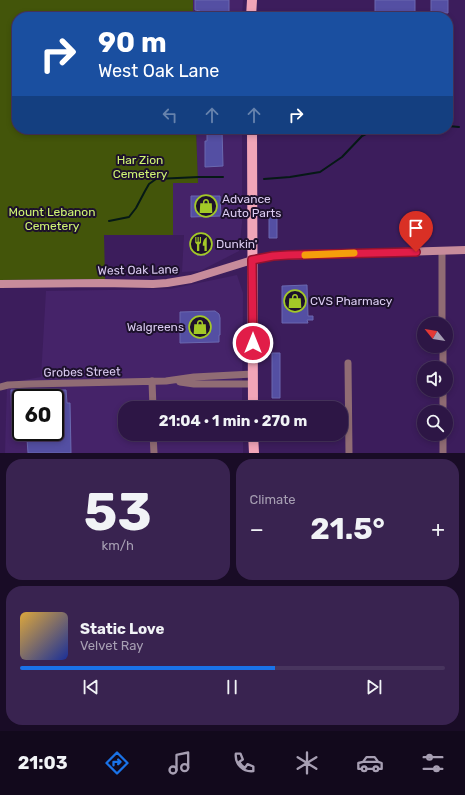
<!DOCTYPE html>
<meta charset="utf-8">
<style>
:root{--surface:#2d1645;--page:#392350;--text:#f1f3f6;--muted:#a79fb3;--line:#48355e;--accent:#1a73e8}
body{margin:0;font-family:Rubik,sans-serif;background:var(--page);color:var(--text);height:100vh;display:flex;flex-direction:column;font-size:15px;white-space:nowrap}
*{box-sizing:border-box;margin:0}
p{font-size:13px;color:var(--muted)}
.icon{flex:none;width:22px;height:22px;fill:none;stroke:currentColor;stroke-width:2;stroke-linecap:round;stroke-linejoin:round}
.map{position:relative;height:453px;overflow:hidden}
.drawer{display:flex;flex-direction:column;gap:6px;padding:6px;background:#190c26;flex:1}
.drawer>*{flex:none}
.guide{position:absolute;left:12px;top:12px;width:441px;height:122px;border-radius:16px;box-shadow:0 2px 6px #0003,0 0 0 1px var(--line);background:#1a4fa0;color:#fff;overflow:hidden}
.needle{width:26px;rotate:300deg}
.controls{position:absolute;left:417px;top:317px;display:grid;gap:8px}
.controls a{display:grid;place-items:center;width:36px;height:36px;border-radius:50%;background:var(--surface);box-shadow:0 2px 6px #0003,0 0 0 1px var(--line);font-size:20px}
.speed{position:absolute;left:12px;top:389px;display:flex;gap:8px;font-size:20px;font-weight:700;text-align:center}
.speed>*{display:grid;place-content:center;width:52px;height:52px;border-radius:50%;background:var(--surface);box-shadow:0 2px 6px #0003,0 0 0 1px var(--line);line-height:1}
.speed .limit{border:2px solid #111;border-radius:6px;background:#fff;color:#111}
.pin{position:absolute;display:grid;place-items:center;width:34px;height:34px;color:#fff;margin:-41px -17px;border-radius:50% 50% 50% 0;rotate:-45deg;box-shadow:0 0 4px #0007}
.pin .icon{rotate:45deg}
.me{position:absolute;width:44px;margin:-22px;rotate:0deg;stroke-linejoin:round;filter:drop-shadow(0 0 3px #0008)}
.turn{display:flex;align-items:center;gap:14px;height:84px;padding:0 20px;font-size:18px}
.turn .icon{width:52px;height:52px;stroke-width:2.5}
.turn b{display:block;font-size:28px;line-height:34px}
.lanes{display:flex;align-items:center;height:38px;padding:0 20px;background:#0003;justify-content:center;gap:20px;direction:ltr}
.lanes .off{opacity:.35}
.big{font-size:30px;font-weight:700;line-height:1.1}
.drawer .card{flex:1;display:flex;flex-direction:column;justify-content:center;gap:6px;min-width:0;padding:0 14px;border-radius:16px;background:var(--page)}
.drawer .dial{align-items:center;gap:0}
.dial b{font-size:52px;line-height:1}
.song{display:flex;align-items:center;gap:12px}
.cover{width:48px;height:48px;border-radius:6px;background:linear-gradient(135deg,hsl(40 70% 55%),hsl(230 70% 35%))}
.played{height:4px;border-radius:2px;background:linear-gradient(90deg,var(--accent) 60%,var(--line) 60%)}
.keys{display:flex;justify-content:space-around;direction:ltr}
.heat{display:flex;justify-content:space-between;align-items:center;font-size:22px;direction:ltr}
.drawer .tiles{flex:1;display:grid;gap:6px;grid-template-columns:1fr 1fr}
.card:last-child{grid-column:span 2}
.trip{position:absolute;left:118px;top:401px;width:230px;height:40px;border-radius:16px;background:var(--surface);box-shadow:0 2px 6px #0003,0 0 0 1px var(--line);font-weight:700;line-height:40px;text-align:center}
.menu{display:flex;height:64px;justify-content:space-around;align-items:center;background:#12091c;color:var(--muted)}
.menu .icon{width:28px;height:28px}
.menu .selected{color:var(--accent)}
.menu b{font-size:18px;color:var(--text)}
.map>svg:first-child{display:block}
</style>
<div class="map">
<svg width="465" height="453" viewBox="0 0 465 453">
<rect width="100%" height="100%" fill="#3c1d5c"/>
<path fill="#452369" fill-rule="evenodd" d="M193 0H243L242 17H193Z
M196 129H242V223L239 251 200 271 182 272 184 235H173V183H198Z
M237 275 243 293 242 408H125V434H243V453H5L7 383 41 377 46 291 170 289ZM21 398H55V432H21Z"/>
<path fill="#43550a" d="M0 0H193V17H17V129H196L198 183H173V235H104L105 279 0 280Z"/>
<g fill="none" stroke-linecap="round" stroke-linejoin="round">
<path stroke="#061916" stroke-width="2" d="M448 126 459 127
M264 179 290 177 320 172 342 157 362 136 376 129
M109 221 129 217 136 208 145 191 149 184 156 179 199 177H223"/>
</g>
<path fill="#544fa3" stroke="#6a69b0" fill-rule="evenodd" d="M195 0H229V17H200V11L195 10Z
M375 0H415V12H375Z
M431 0H448V13H431Z
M207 129H222L223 166 205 167V141H207Z
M191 196H220L221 216 191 217Z
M269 215H277V238H269Z
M197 234H205V255H197Z
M307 285 308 316H313V320H307L308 323H282V286Z
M215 311 219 314 220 318V335H219V342L180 343V312Z
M272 353H280V398H272Z
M11 390H66L67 403H70L71 453H28L27 439 12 436ZM21 398H55V432H21Z"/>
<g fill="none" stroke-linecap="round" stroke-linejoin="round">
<path stroke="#906c74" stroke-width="7" d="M442 251V324
M443 346V368
M348 363 349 453
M152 381 153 408
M180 382 194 384H253
M0 387 8 385 30 384 166 381 194 377 253 374
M443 390V412
M153 434 154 453
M443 434V453"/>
<path stroke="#c78c9b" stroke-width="8" d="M0 284 102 283 153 284 167 283 191 279 249 261 273 256 465 250"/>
<path stroke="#f1a5b8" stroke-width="10" d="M251 17 252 0
M252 129 253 408
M253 434 254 453"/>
</g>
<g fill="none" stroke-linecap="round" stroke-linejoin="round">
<g stroke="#92132f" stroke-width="10">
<path id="route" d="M253 343 252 260 273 256 288 255 416 252"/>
</g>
<use href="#route" stroke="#e11d48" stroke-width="7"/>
<path stroke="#f59e0b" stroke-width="7" d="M305 255 354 253"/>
</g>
<defs>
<g id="shop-ring" transform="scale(1.15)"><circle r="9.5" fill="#1d112c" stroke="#a3c927" stroke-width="1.5"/><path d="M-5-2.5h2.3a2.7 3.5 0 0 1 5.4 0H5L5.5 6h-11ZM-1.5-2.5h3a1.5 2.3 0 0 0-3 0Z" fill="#a3c927"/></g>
<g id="restaurant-ring" transform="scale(1.15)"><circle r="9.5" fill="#1d112c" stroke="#a3c927" stroke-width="1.5"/><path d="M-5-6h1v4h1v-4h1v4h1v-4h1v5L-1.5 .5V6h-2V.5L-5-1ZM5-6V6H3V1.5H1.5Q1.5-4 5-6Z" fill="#a3c927"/></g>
</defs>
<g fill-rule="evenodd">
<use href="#shop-ring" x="206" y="206"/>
<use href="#restaurant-ring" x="201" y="244"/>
<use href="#shop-ring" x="295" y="301"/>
<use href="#shop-ring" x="200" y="327"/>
</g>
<g text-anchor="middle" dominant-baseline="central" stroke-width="4" stroke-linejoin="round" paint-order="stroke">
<g font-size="12" fill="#cff473" stroke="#1d112c">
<text x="140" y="160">Har Zion<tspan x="140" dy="14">Cemetery</tspan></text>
<text x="52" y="212">Mount Lebanon<tspan x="52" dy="14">Cemetery</tspan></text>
</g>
<g font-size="12" fill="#dacbf1" stroke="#1d112c" text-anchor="start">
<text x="222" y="199">Advance<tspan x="222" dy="14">Auto Parts</tspan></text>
<text x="216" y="244">Dunkin'</text>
<text x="310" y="301">CVS Pharmacy</text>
<text x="184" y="327" text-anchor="end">Walgreens</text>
</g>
<g font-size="12" fill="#dacbf1" stroke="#1d112c">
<text transform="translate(138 270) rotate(-1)">West Oak Lane</text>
<text transform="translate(82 372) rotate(-1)">Grobes Street</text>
</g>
</g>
</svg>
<div class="controls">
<a><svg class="needle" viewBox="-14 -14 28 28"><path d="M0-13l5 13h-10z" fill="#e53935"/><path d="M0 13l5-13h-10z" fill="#a79fb3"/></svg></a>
<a><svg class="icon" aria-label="sound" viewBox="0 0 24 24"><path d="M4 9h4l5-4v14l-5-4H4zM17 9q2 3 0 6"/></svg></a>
<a><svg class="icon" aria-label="search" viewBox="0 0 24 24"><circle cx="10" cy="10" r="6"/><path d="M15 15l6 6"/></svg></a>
</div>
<div class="speed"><div class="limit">60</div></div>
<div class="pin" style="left:416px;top:252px;background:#d93025"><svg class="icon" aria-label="arrive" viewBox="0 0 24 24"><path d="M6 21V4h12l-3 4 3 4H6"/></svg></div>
<svg class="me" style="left:253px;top:343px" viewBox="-20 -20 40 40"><circle r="17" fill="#e11d48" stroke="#fff" stroke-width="3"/><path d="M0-11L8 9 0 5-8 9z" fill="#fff"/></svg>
<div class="trip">21:04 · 1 min · 270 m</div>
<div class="guide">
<div class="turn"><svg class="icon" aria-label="right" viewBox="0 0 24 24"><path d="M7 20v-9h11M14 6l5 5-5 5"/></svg><div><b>90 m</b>West Oak Lane</div></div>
<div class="lanes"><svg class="icon off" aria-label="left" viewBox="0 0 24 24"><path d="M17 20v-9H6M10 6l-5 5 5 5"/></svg><svg class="icon off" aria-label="ahead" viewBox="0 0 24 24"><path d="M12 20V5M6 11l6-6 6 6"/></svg><svg class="icon off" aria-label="ahead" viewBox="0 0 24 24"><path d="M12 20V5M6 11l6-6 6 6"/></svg><svg class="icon" aria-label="right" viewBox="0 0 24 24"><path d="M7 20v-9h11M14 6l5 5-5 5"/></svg></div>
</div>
</div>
<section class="drawer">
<div class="tiles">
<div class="card dial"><b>53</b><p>km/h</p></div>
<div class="card"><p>Climate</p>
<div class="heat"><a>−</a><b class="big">21.5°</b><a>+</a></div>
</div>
<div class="card">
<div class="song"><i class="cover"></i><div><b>Static Love</b><p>Velvet Ray</p></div></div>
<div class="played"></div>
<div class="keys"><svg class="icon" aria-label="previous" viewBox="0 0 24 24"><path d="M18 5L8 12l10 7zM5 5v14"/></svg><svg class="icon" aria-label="pause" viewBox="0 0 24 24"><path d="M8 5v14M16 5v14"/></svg><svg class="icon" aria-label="next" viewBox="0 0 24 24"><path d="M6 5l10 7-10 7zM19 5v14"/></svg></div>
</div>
</div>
</section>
<nav class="menu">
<b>21:03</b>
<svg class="icon selected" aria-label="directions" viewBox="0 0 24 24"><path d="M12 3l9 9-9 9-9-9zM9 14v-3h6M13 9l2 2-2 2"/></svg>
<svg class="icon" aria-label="music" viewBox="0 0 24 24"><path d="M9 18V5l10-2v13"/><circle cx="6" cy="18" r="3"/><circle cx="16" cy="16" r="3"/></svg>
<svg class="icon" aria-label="phone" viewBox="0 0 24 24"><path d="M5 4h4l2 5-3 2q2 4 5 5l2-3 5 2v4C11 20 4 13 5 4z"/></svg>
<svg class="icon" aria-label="climate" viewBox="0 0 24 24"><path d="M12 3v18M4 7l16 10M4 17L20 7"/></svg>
<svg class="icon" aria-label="car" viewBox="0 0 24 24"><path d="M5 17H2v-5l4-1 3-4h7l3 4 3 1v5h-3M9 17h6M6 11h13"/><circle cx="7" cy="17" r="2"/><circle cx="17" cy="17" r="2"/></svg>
<svg class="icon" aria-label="filters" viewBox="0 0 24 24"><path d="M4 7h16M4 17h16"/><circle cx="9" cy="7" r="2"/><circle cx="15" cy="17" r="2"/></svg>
</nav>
